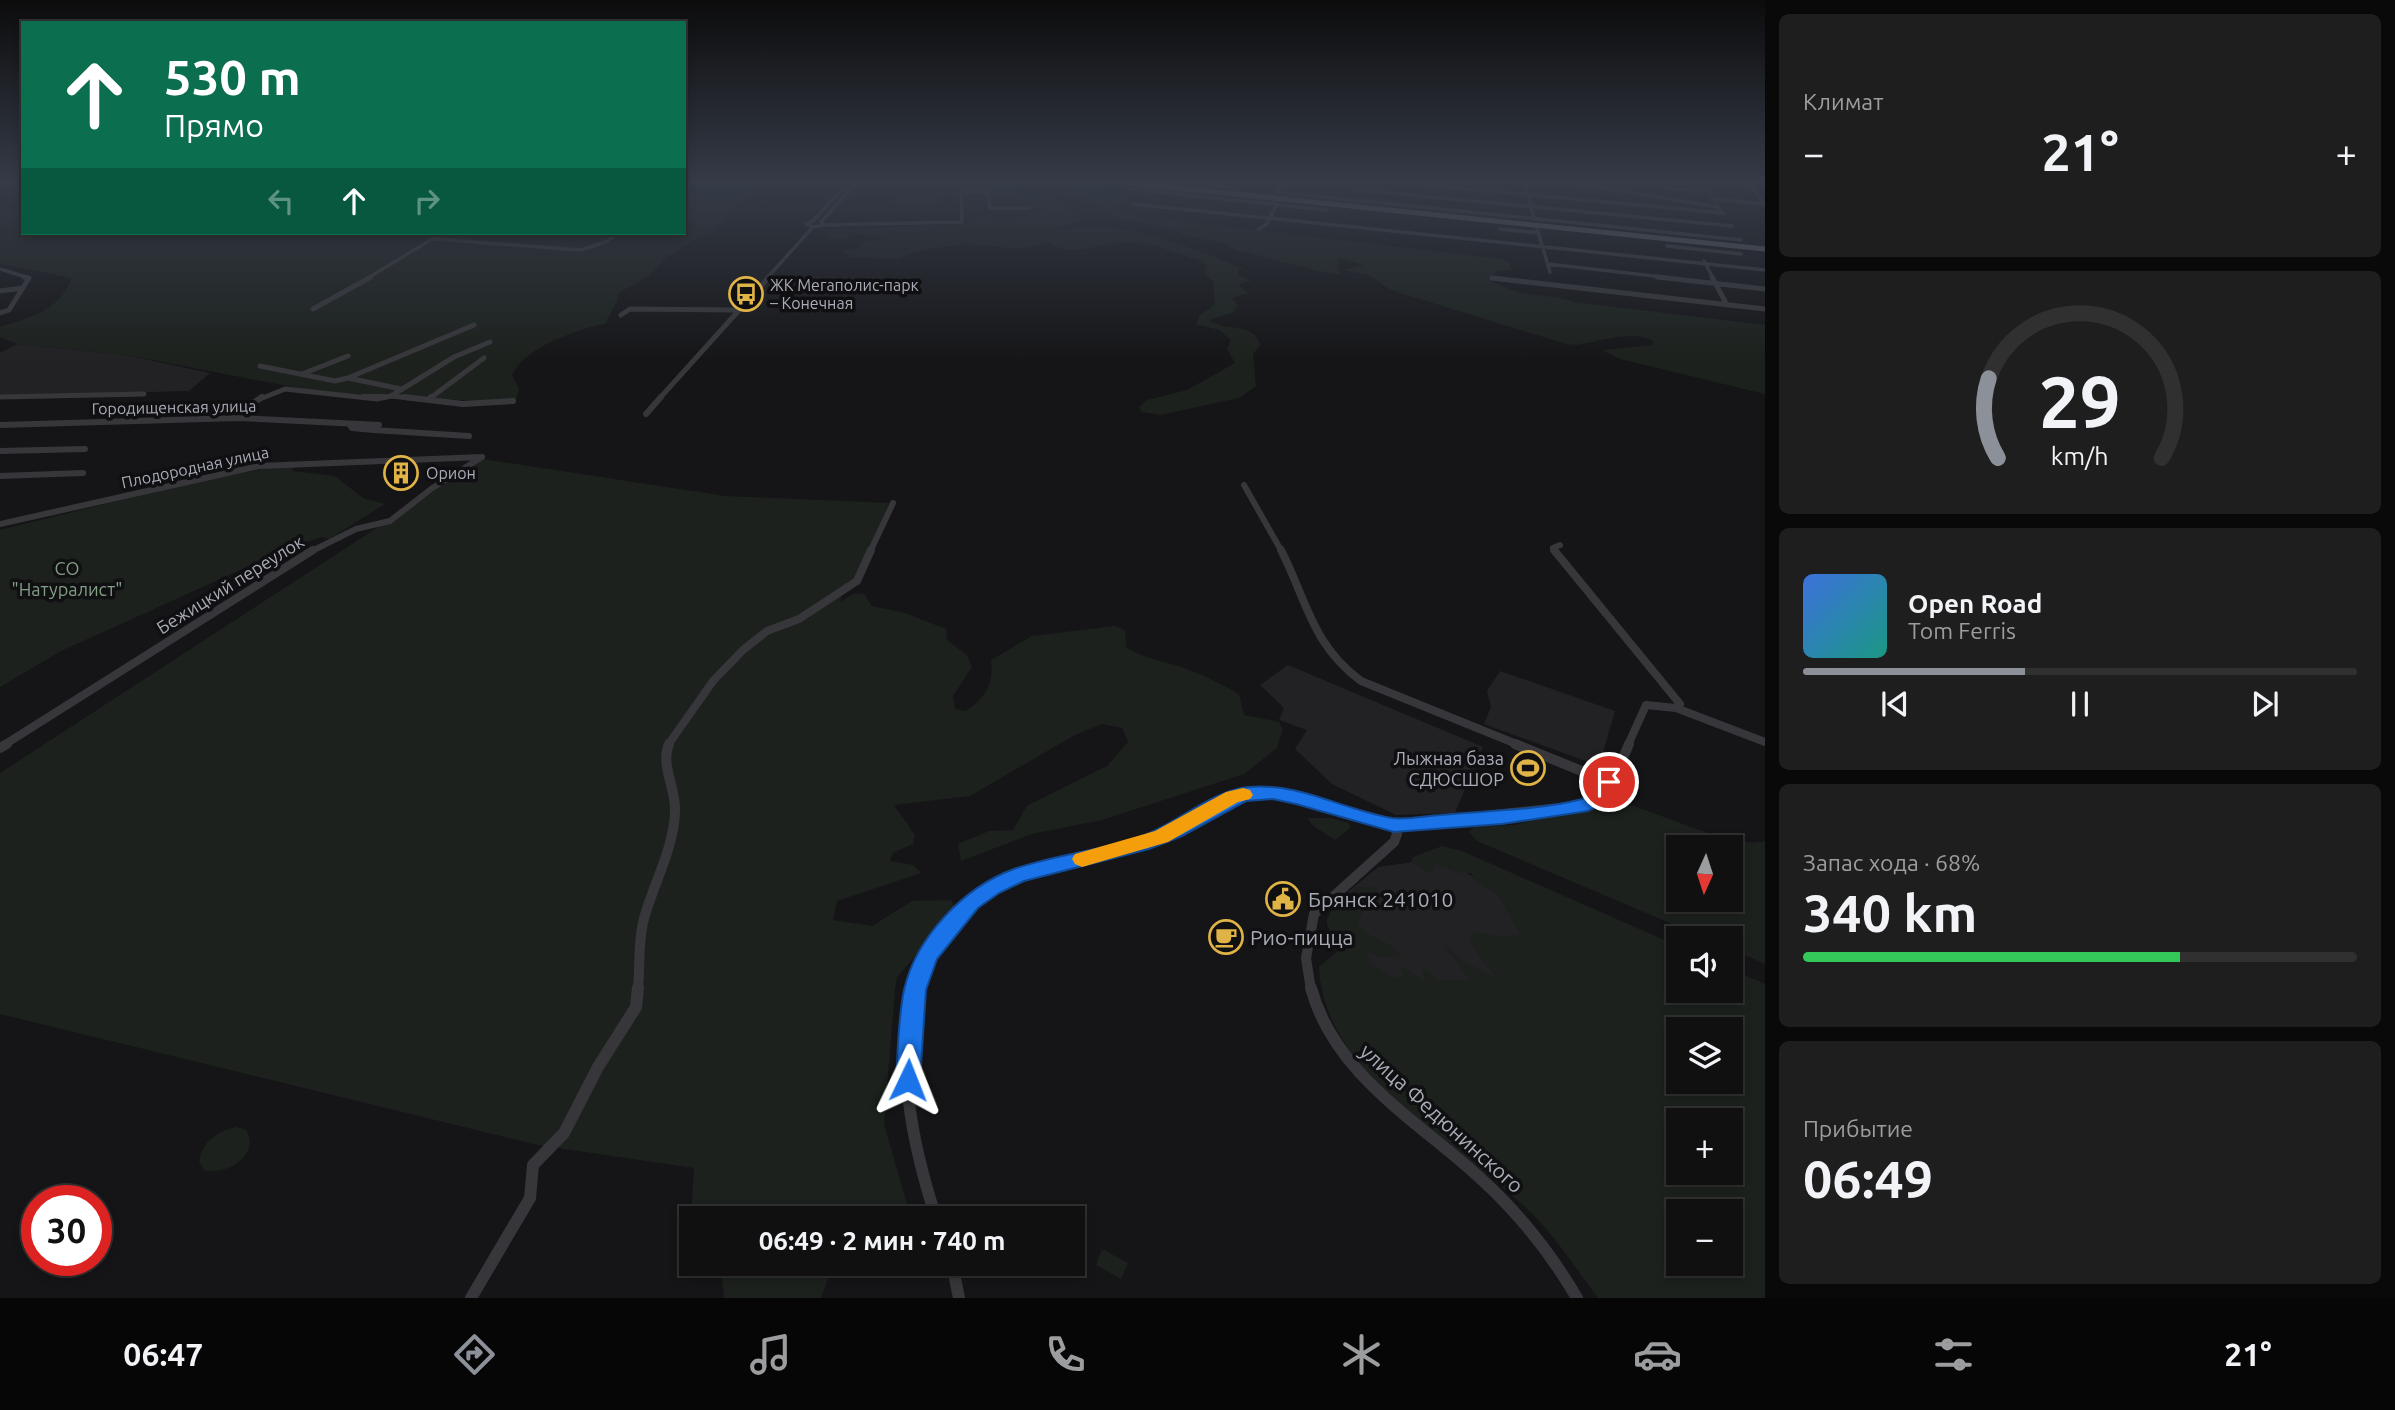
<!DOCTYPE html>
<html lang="ru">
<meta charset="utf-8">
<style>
:root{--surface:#101011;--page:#1e1e1f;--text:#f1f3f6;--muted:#9c9d9f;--line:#303031;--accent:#8c9099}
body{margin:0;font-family:Ubuntu,sans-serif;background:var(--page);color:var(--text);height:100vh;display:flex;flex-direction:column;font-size:26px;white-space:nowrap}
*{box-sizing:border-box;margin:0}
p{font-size:23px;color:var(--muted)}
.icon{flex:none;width:38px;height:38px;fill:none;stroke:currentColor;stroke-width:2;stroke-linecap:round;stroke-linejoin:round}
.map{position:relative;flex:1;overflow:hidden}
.details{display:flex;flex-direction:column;gap:14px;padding:14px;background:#090909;width:630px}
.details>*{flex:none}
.top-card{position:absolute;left:21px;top:21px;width:665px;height:214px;border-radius:0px;box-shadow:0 4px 10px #0003,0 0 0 2px var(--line);background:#0b6e4f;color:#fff;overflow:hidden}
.needle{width:46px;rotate:183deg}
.fabs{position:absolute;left:1666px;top:835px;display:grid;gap:14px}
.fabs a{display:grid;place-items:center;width:77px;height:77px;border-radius:0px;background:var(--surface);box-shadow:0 4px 10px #0003,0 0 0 2px var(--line);font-size:35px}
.speed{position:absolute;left:21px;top:1185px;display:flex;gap:14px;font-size:35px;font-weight:700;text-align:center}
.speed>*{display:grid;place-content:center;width:91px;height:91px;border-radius:50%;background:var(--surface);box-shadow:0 4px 10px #0003,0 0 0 2px var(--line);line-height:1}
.speed .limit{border:10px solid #d22;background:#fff;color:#111}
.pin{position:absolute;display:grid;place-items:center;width:60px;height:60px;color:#fff;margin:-30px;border:4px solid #fff;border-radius:50%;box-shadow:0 2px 7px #0007}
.me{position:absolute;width:77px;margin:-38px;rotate:2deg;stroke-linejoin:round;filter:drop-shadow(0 0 5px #0008)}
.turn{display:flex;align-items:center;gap:24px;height:147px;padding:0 28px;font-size:32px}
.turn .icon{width:91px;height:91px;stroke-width:2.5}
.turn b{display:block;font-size:49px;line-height:60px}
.lanes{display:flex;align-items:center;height:66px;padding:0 28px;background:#0003;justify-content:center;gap:35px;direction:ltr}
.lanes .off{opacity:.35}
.big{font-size:52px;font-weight:700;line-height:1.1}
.details .card{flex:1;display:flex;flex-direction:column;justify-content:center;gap:10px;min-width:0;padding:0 24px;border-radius:10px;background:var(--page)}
.details .dial{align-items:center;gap:0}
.dial svg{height:182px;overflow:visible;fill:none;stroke:var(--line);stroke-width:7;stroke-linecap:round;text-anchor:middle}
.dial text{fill:var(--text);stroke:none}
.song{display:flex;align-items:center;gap:21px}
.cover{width:84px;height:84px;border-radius:10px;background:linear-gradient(135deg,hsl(220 70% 55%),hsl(170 70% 35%))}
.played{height:7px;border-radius:4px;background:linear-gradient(90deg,var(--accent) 40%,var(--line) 40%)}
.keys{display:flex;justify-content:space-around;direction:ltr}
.heat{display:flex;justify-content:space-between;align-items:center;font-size:38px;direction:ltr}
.charge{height:10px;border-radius:5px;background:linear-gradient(90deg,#34c759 68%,var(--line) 0)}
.trip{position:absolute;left:679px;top:1206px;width:406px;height:70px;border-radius:0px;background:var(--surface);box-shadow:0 4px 10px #0003,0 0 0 2px var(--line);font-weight:700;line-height:70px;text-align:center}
.tabs{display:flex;height:112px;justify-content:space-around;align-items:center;background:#060607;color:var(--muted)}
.tabs .icon{width:49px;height:49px}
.tabs .on{color:var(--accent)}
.tabs b{font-size:32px;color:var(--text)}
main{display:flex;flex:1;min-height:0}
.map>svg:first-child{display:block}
</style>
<main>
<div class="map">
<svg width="1765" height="1298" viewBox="0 0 1765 1298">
<rect width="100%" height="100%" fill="#151517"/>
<path fill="#222124" d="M898 191 938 193 937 205 895 204Z
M17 344 126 355 210 373 189 391 0 396V353Z
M1288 665 1483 747 1455 813 1396 815 1332 784 1295 749 1307 730 1279 720 1284 708 1260 685Z
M1500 671 1615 711 1599 766 1484 724 1491 707 1487 691Z
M1442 858 1527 909 1508 978 1416 987 1397 981 1360 960 1330 907 1378 867Z"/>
<path fill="#1c211d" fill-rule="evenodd" d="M684 182H762L712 233 698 238 667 257 649 276 617 294 618 299 606 323C578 330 525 346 512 375L519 389 515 403 319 392 126 355 17 344 0 337V327C31 317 59 311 72 278L0 264V210L23 209V233H684Z
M978 182H1014L1022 188 1059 202 1081 220 1058 228 1061 230C1117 215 1201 250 1252 273L1238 269V274L1251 281 1238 284 1248 293 1232 298 1238 306 1232 313 1209 320C1225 333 1253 320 1260 345L1253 354 1256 386 1239 398 1160 415 1142 412 1139 407 1147 400 1187 390 1235 363 1227 349 1231 340 1219 330 1196 324 1199 316 1215 304 1213 281 1204 274 1206 265 1199 260C1178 254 1152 243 1130 242 1106 241 1069 260 1048 242L1020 249 967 244 927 249 897 259 849 257 841 250 859 248 863 242 883 238 850 233 848 239H830L826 230 958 224 970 223 979 216 1009 219 1044 212 989 191Z
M1094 182 1104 185 1109 183 1138 186H1107L1124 197 1114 209 1137 216 1502 259 1509 263 1513 271 1499 270 1492 276 1491 282C1500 283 1504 288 1512 290 1532 297 1554 294 1574 302L1765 325V394L1620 359 1603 350 1652 345 1653 341C1634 329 1597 342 1576 345L1566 344 1391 290 1368 275 1343 270 1364 265 1337 258 1340 274 1322 272 1235 250 1223 243 1183 235 1170 228 1116 218 1091 202 1061 191 1070 189 1061 183Z
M1283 194 1510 218 1509 221 1288 198Z
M483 459 725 496 889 503 855 581 843 588 840 602 855 593 864 594 872 606 905 613 946 629 947 640 967 655 972 667 953 696 955 709 966 711C986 697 994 684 991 660L1032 636 1115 626 1125 630 1126 647C1143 659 1165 661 1184 668 1203 675 1222 684 1239 694L1244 715 1279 722 1283 729 1277 748 1244 774 1102 820 1032 834 961 861 958 844 989 831 1013 830 1027 806 1107 766 1128 742 1122 728 1102 724 1075 735 970 796 894 805 915 835 913 844 893 853 890 861 913 865 921 873 837 901 833 920 872 926 912 901 951 900 956 910 897 977 895 990 884 1124 911 1218 691 1220 694 1168 538 1145 0 1014V773Z
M283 465 294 466 292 471 335 476 363 498 385 504 329 539 322 537 294 546 61 651 0 687V530L182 485Z
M1630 805C1662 814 1736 850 1765 841V964L1731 949V938H1705L1477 841 1469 832 1474 827 1515 825 1571 810H1610ZM1678 847H1731V900H1678Z
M1308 818H1331L1348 823 1351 827 1335 840 1312 825Z
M1442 846 1462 851 1678 946V990H1731V969L1765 984V1298H1598C1575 1268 1553 1232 1524 1206 1453 1140 1324 1075 1319 967L1346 944 1344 940C1307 924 1339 902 1357 887H1375L1376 892 1355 896 1352 900 1363 910 1357 923C1367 940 1391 939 1400 956L1379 957 1370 952 1367 954 1370 964 1393 977H1404L1400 969 1403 967 1426 983 1422 971 1427 970 1438 980H1470L1440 940 1462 961 1499 979 1483 962 1469 938 1476 932 1501 937 1520 934 1497 894 1476 882 1471 873H1459L1436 864 1429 873 1411 862 1413 857ZM1678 1029H1731V1082H1678ZM1678 1120H1731V1172H1678ZM1678 1211H1731V1264H1678Z
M236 1127 246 1130C261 1155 226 1176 204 1170L199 1161C203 1141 216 1132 236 1127Z
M1102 1249 1128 1263 1121 1279 1096 1265Z
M717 1264H833L821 1298H724L721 1270Z"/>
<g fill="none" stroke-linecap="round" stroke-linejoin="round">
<path stroke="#37373b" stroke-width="3.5" d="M1172 182 1238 188
M1392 182 1724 213
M1525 182 1534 219
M1544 182 1599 187 1718 207
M1658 182 1665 188 1710 192
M1703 182 1720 209
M1722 182 1749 184 1765 204
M685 189 692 182
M1129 189 1326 210
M1358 190 1732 226
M962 192H988L990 208H1029
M1276 192 1741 240
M1714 199 1765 204
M1133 204 1765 270
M824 225 962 222 961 182
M1536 225 1550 272
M813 227 806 224 813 221 849 182
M1258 229 1266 225 1276 206 1272 198 1281 182
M1500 229 1539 233
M433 239 581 250 608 241 617 233
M1667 246 1741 254
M1704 261 1713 278
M1548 264 1672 278
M0 269 29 278
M368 278 442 233
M767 278 813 227 824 225 821 222 857 182"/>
<path stroke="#37373b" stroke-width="5" d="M1657 277 1765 289
M1712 277 1727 305
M1492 278 1765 309
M0 291 23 288
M313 309 371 277
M0 313 9 310 29 278 24 277
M621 315 630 309 736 310
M260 366 335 381 348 378 401 389
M302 374 348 356
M348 378 474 325
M391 396 420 399
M0 397 144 394
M260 399 285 389 377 399 391 396 454 357 490 342
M429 399 484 358
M659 399 769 277"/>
<path stroke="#37373b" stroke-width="6" d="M363 397H384
M404 397 463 404 513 401
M428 400 431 397
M646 414 661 397
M232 418 262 397
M0 425 239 418 379 425 374 430 352 428 349 424
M374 430 469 436
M0 451 85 449
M0 476 83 473
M1244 485 1282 552
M0 524 259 466 482 457
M310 552 356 529 390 521 431 489 482 457
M870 552 893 503
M1555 552 1553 548 1560 545"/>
<path stroke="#37373b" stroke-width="8" d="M1281 550C1307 601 1312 645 1361 681L1519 745
M1554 550 1680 704 1676 708 1646 705 1628 745
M1676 708 1765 742
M4 745 313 550
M668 745 713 681 743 650 767 631 799 619 857 581 871 550"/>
<path stroke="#37373b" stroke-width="10" d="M1515 744 1609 782
M0 748 7 744
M638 990C640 966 638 938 645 915 655 881 674 847 675 811 676 788 660 765 669 744
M916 990 932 950 957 914 993 887 1047 867 1140 844 1240 796 1268 793 1294 796 1399 825 1570 807C1606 801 1616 775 1629 744
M1311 990 1306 958 1314 914 1394 842 1397 834 1394 825"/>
<path stroke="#37373b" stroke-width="12" d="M917 988C894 1063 913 1146 936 1218
M1311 988C1334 1074 1418 1121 1479 1177 1519 1213 1550 1252 1577 1298
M952 1264 959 1298
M471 1298 530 1198 533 1165 564 1133 598 1067 636 1007 638 988"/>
<path stroke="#53545a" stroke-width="5" d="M1119 182 1765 249"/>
</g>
<linearGradient id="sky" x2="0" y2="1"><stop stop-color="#0c0c0d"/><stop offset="0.5" stop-color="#353b47"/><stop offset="1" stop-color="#353b47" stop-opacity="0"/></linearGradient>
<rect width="1765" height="363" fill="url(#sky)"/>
<path fill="#1a73e8" stroke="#114b97" stroke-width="2" d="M1609 775 1619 782 1602 805 1588 811 1502 824 1394 832 1296 804 1273 799 1246 801 1182 836 1149 849 1024 881 999 893 978 908 937 959 926 990 920 1080 916 1088 908 1091 899 1088 896 1080C898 1051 898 1019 904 990 916 937 964 887 1014 869 1054 855 1097 851 1137 838 1175 826 1208 792 1248 787 1299 782 1343 810 1392 818 1407 820 1425 816 1440 815 1483 811 1541 810 1582 799 1595 795 1597 779 1609 775Z"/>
<path fill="#f59e0b" d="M1243 788 1250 790 1253 795 1250 799 1238 802 1168 842 1082 867 1075 864 1072 859 1075 854 1155 831 1226 792Z"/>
<defs>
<g id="bus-ring" transform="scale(1.75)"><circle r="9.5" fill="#101012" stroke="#dfb345" stroke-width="1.5"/><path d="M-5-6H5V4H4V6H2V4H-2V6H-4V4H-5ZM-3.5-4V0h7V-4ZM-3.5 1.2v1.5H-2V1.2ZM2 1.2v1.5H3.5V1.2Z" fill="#dfb345"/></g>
<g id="building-ring" transform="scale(1.75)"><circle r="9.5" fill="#101012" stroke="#dfb345" stroke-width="1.5"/><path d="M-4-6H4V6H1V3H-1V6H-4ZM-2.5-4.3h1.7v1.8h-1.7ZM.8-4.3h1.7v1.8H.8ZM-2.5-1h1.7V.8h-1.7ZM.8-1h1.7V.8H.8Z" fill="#dfb345"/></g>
<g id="stadium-ring" transform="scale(1.75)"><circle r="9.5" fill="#101012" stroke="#dfb345" stroke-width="1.5"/><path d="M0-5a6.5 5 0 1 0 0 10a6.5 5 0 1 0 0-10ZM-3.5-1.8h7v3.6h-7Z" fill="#dfb345"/></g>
<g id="civic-ring" transform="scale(1.75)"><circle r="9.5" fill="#101012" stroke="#dfb345" stroke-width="1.5"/><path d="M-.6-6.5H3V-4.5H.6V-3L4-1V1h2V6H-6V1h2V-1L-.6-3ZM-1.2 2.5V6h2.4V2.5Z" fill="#dfb345"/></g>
<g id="cafe-ring" transform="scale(1.75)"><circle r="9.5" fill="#101012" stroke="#dfb345" stroke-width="1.5"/><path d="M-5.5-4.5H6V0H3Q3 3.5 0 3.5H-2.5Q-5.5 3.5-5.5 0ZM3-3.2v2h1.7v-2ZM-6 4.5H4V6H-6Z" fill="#dfb345"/></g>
</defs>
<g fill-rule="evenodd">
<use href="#bus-ring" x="746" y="294"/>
<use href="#building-ring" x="401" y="473"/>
<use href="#stadium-ring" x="1528" y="768"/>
<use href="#civic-ring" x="1283" y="899"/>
<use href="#cafe-ring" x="1226" y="937"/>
</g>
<g text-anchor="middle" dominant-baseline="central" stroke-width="7" stroke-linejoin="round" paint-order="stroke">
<g font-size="16" fill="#a9acb6" stroke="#101012" text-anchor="start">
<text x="770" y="285">ЖК Мегаполис-парк<tspan x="770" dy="18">– Конечная</tspan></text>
<text x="426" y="473">Орион</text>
</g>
<g font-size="16" fill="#a9acb6" stroke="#101012">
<text transform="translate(174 407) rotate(-1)">Городищенская улица</text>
<text transform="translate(195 467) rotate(-12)">Плодородная улица</text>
</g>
<g font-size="18" fill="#829f85" stroke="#101012">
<text x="67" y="568">СО<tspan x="67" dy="21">"Натуралист"</tspan></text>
</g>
<g font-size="18" fill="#a9acb6" stroke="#101012">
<text transform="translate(230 584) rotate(-32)">Бежицкий переулок</text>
</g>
<g font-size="18" fill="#a9acb6" stroke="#101012" text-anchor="end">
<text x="1504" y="758">Лыжная база<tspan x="1504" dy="21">СДЮСШОР</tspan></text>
</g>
<g font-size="21" fill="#a9acb6" stroke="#101012" text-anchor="start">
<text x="1308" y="899">Брянск 241010</text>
<text x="1250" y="937">Рио-пицца</text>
</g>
<g font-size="21" fill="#a9acb6" stroke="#101012">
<text transform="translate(1442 1118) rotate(42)">улица Федюнинского</text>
</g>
</g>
</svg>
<div class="fabs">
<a><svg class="needle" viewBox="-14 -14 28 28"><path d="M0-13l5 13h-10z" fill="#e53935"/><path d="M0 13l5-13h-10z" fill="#9c9d9f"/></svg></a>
<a><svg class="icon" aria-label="sound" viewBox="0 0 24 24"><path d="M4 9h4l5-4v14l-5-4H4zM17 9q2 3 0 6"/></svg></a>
<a><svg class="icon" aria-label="layers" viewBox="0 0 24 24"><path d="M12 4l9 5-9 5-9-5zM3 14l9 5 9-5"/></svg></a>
<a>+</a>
<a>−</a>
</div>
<div class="speed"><div class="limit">30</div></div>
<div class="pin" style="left:1609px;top:782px;background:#d93025"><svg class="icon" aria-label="arrive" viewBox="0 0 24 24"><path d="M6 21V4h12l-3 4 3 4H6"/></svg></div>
<svg class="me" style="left:908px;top:1080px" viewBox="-20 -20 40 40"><path d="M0-17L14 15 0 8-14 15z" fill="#1a73e8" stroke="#fff" stroke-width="4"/></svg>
<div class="trip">06:49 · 2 мин · 740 m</div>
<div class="top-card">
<div class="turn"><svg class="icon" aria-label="ahead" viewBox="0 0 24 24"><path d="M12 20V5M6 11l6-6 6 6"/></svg><div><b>530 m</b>Прямо</div></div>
<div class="lanes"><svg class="icon off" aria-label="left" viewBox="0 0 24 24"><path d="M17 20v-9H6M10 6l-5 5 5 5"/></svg><svg class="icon" aria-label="ahead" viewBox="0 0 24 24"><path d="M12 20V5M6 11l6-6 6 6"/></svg><svg class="icon off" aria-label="right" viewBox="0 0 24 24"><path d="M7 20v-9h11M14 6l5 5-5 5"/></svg></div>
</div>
</div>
<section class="details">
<div class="card"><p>Климат</p>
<div class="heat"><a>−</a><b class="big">21°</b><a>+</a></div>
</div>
<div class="card dial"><svg viewBox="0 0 100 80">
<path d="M14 69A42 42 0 1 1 86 69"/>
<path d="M14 69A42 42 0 0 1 10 34" stroke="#8c9099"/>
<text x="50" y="56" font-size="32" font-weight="700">29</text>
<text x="50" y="72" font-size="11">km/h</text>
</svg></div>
<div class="card">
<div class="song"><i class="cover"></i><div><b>Open Road</b><p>Tom Ferris</p></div></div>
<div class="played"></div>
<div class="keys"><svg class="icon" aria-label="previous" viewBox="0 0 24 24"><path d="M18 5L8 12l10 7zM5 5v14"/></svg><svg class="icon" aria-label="pause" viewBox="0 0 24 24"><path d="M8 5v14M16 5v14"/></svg><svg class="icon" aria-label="next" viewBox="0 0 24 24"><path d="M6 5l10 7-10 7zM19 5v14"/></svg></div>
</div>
<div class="card"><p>Запас хода · 68%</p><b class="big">340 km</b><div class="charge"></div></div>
<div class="card"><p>Прибытие</p><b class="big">06:49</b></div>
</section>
</main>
<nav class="tabs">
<b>06:47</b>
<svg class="icon on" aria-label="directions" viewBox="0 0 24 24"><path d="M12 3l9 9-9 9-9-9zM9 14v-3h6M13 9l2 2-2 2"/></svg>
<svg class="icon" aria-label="music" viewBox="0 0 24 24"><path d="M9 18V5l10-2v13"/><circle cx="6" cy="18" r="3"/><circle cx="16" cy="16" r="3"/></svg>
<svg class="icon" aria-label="phone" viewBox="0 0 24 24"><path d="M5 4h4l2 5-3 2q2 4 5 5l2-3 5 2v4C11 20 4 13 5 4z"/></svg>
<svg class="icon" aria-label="climate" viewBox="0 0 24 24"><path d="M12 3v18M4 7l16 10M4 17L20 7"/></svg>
<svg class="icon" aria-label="car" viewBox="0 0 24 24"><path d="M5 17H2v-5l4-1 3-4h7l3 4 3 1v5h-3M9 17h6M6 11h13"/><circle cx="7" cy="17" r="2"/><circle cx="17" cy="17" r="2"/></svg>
<svg class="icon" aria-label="filters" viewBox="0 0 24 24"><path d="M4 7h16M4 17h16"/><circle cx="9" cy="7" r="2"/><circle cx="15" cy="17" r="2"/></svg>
<b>21°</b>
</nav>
